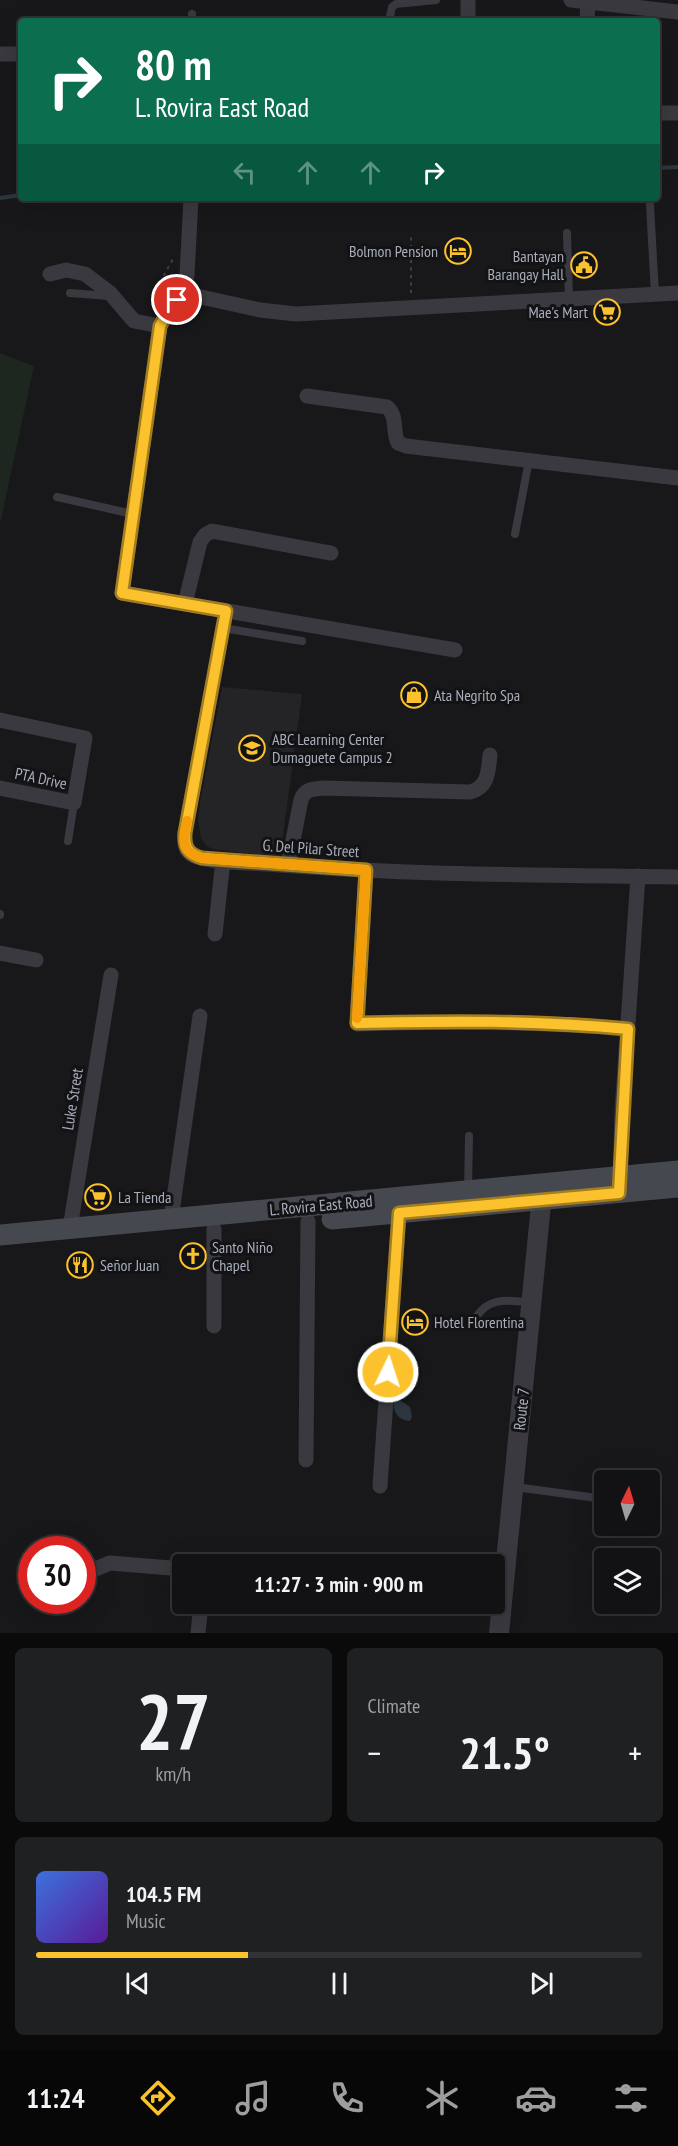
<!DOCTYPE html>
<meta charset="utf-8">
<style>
:root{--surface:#121214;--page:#1f2022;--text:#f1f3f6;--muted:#9c9ea0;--line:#313234;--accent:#fcc22e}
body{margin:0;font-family:"PT Sans Narrow",sans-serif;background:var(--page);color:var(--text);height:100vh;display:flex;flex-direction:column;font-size:22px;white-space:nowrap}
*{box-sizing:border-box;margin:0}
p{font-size:20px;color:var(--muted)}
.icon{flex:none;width:33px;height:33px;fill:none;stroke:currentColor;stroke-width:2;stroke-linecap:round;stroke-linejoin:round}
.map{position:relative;height:1633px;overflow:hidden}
.drawer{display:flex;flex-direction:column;gap:15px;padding:15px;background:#0a0a0b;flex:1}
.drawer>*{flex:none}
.guide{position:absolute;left:18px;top:18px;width:642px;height:183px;border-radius:6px;box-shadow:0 6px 24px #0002,0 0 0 2px var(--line);background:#0b6e4f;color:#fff;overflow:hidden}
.needle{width:39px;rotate:5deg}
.tools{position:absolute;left:594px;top:1470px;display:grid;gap:12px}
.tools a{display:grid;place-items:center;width:66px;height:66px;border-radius:6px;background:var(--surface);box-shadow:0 6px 24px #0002,0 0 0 2px var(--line);font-size:30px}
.speed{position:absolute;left:18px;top:1536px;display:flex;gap:12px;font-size:30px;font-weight:700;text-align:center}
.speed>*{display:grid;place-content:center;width:78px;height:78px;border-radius:50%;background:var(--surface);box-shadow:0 6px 24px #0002,0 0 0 2px var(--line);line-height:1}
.speed .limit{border:9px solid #d22;background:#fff;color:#111}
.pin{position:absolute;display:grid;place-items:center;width:51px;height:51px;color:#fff;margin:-26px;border:3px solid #fff;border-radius:50%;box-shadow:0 2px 6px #0007}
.me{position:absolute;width:66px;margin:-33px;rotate:4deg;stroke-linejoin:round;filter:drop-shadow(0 0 4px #0008)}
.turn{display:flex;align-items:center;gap:21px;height:126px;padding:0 18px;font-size:27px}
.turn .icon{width:78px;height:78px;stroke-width:2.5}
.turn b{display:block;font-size:42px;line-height:51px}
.lanes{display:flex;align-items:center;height:57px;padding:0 18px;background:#0003;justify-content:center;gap:30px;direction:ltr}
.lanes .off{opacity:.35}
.big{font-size:45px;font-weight:800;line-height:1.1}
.drawer .widget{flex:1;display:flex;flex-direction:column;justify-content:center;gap:9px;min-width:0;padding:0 21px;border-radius:9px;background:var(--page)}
.drawer .dial{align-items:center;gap:0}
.dial b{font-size:78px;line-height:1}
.song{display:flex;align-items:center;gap:18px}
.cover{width:72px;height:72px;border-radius:9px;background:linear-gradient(135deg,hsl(220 70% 55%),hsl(270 70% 35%))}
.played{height:6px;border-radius:3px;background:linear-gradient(90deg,var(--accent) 35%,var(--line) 35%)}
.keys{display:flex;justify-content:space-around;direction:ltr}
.heat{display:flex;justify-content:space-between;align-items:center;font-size:33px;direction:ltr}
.drawer .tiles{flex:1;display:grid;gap:15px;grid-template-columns:1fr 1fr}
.widget:last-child{grid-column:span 2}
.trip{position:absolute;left:172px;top:1554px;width:333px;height:60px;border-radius:6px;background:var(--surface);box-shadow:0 6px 24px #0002,0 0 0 2px var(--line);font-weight:800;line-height:60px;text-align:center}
.dock{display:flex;height:96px;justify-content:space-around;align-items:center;background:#070708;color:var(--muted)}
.dock .icon{width:42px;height:42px}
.dock .active{color:var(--accent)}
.dock b{font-size:27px;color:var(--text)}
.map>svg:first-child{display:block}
</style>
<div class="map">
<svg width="678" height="1633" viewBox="0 0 678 1633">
<rect width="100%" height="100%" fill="#18181a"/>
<path fill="#242427" d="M222 687 302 694 280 858 213 849 206 846 201 838 198 821 200 802Z"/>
<path fill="#1d261f" d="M0 353 34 366 0 524Z"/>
<path fill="#2d363f" d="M397 1388 401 1401 410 1407 412 1417 410 1421C391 1419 393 1403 394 1389Z"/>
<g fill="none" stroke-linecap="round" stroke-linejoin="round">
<path stroke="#2d363f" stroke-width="4" d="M657 168 678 167
M0 198 21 195"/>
<path stroke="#3f4046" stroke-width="2" stroke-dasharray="3 4.5" stroke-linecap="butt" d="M411 293V233
M162 298 164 275 173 259"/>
<path stroke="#39393f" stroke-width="8" d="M192 14V21
M389 21 392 7 396 4 436 0
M650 205 655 295
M567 233 569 299
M70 293 108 296
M57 497 133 514
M515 534 529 460
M223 628 302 641
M68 841 74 803
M0 914V915
M468 1190 469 1136
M477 1316C490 1296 509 1301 530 1302
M515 1487 597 1498"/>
<path stroke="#39393f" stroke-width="15" d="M468 0V21
M571 0 678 12
M587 21 588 2
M0 54H21
M657 113H678
M191 198 187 275 183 293 168 311 160 326 122 593 455 650
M50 274 66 270 85 274 110 293 134 321 160 326
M183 293 260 310 296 314 678 293
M307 396 387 407C398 416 392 431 398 443L406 446 678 478
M185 604 200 542 205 535 212 531 331 553
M226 611 185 833C184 842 184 851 194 856 209 863 262 863 280 865 412 875 546 875 678 877
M0 720 85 738 74 803 0 788
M288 865 301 800C304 789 313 789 323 788L470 792C489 787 488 771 490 755
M366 870 357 1024C447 1021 537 1021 628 1029
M215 934 223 860
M0 953 36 960
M620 1185 622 1111 638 876
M171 1219 200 1016
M70 1228 111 975
M214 1229V1326
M306 1460 308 1221
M380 1486 399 1213
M93 1570 110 1563 183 1569
M198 1633 201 1604"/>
<path stroke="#39393f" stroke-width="20" d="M499 1633 543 1184"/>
<path stroke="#464850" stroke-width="21" d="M332 1219 678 1187
M0 1235 678 1171"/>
</g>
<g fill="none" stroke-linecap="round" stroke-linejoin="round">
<g stroke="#a47e1e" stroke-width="15">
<path id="route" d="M177 300 168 312 160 326 122 593 226 611 185 833C184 847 188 854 202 858L366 870 357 1023C447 1021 537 1020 628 1029L619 1193 399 1213 388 1372"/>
</g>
<use href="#route" stroke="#fcc22e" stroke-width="10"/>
<path stroke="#f59e0b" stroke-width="10" d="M187 821C183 840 180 852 202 858L366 870 357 1018"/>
</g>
<defs>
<g id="hotel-ring" transform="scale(1.35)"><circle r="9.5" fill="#131315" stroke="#fcc22e" stroke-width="1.5"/><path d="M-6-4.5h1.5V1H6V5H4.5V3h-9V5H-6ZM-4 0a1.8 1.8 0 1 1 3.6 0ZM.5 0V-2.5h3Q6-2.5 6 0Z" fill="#fcc22e"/></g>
<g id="civic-ring" transform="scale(1.35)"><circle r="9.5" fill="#131315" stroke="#fcc22e" stroke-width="1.5"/><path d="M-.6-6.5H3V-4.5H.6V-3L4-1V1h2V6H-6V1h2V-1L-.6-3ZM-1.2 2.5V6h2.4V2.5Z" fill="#fcc22e"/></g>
<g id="supermarket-ring" transform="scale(1.35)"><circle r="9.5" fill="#131315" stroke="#fcc22e" stroke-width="1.5"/><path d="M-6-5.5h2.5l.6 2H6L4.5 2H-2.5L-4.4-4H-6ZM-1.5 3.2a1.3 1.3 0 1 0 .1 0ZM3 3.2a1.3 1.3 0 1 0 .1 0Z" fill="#fcc22e"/></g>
<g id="shop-ring" transform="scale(1.35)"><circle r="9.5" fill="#131315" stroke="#fcc22e" stroke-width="1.5"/><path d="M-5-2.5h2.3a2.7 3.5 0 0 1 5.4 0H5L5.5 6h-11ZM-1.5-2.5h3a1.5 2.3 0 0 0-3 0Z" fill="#fcc22e"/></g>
<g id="school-ring" transform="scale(1.35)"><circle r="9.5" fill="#131315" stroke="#fcc22e" stroke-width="1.5"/><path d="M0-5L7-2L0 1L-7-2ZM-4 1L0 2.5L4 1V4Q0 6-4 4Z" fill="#fcc22e"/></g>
<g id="church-ring" transform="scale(1.35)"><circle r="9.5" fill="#131315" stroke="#fcc22e" stroke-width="1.5"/><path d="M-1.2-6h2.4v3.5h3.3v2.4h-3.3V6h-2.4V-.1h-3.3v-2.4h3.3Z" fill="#fcc22e"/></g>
<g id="restaurant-ring" transform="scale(1.35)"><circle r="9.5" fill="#131315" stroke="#fcc22e" stroke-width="1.5"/><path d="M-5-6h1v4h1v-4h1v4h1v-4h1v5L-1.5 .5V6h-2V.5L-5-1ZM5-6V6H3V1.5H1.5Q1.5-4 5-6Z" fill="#fcc22e"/></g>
</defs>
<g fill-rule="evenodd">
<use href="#hotel-ring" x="458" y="251"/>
<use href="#civic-ring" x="584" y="265"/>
<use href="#supermarket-ring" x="607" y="312"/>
<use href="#shop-ring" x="414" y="695"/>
<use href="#school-ring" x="252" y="748"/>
<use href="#supermarket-ring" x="98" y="1197"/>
<use href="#church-ring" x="193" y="1256"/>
<use href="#restaurant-ring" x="80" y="1265"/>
<use href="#hotel-ring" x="415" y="1322"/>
</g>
<g text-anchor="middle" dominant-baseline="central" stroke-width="6" stroke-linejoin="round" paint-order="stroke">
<g font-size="16" fill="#a9aebb" stroke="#131315" text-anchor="start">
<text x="438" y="251" text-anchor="end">Bolmon Pension</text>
<text x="564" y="256" text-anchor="end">Bantayan<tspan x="564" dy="18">Barangay Hall</tspan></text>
<text x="588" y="312" text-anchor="end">Mae's Mart</text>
<text x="434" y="695">Ata Negrito Spa</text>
<text x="272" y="739">ABC Learning Center<tspan x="272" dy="18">Dumaguete Campus 2</tspan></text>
<text x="118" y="1197">La Tienda</text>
<text x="212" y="1247">Santo Niño<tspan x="212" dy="18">Chapel</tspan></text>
<text x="100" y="1265">Señor Juan</text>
<text x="434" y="1322">Hotel Florentina</text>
</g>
<g font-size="16" fill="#a9aebb" stroke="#131315">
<text transform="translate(41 778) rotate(12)">PTA Drive</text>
<text transform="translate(311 848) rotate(4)">G. Del Pilar Street</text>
<text transform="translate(72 1099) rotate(-81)">Luke Street</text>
<text transform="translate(321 1205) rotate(-5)">L. Rovira East Road</text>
<text transform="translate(521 1409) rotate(-84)">Route 7</text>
</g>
</g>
</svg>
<div class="tools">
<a><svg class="needle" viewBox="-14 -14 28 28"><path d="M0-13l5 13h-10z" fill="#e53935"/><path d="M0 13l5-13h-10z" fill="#9c9ea0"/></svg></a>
<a><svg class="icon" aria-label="layers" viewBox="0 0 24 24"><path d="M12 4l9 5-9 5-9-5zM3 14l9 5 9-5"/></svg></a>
</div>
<div class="speed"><div class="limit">30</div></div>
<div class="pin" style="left:177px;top:300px;background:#d93025"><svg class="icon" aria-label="arrive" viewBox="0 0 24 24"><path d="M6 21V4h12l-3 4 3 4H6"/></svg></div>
<svg class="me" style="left:388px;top:1372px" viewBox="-20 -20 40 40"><circle r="17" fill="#fcc22e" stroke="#fff" stroke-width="3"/><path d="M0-11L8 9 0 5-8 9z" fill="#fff"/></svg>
<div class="trip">11:27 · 3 min · 900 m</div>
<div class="guide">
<div class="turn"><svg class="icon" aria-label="right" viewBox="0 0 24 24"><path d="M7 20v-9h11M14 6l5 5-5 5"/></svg><div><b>80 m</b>L. Rovira East Road</div></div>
<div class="lanes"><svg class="icon off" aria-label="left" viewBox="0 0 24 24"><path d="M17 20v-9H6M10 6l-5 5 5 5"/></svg><svg class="icon off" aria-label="ahead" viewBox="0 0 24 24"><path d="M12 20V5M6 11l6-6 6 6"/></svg><svg class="icon off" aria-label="ahead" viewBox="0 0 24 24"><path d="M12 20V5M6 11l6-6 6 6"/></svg><svg class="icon" aria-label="right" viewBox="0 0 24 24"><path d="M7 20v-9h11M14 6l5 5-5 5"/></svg></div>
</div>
</div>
<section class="drawer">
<div class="tiles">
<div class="widget dial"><b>27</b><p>km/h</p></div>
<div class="widget"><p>Climate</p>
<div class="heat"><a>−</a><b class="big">21.5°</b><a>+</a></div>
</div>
<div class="widget">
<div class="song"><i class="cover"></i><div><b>104.5 FM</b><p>Music</p></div></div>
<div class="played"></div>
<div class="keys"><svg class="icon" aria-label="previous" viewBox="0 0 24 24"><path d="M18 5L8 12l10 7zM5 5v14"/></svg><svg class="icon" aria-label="pause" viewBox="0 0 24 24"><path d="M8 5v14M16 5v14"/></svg><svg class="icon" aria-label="next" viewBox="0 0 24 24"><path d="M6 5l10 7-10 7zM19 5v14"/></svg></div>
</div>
</div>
</section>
<nav class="dock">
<b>11:24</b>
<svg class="icon active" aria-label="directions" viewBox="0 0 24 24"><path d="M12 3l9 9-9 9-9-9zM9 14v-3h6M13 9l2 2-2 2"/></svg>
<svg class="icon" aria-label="music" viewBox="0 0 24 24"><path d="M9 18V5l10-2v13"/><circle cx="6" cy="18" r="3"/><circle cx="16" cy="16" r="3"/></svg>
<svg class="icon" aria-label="phone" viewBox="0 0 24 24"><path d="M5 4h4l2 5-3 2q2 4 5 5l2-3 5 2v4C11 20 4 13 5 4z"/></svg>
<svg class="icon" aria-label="climate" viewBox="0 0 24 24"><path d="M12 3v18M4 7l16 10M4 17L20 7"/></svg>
<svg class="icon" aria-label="car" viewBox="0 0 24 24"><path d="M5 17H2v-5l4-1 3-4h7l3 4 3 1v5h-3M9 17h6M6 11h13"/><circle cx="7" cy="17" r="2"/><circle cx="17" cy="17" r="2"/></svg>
<svg class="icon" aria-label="filters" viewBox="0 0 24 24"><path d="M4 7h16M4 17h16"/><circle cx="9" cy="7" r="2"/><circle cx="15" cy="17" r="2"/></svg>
</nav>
